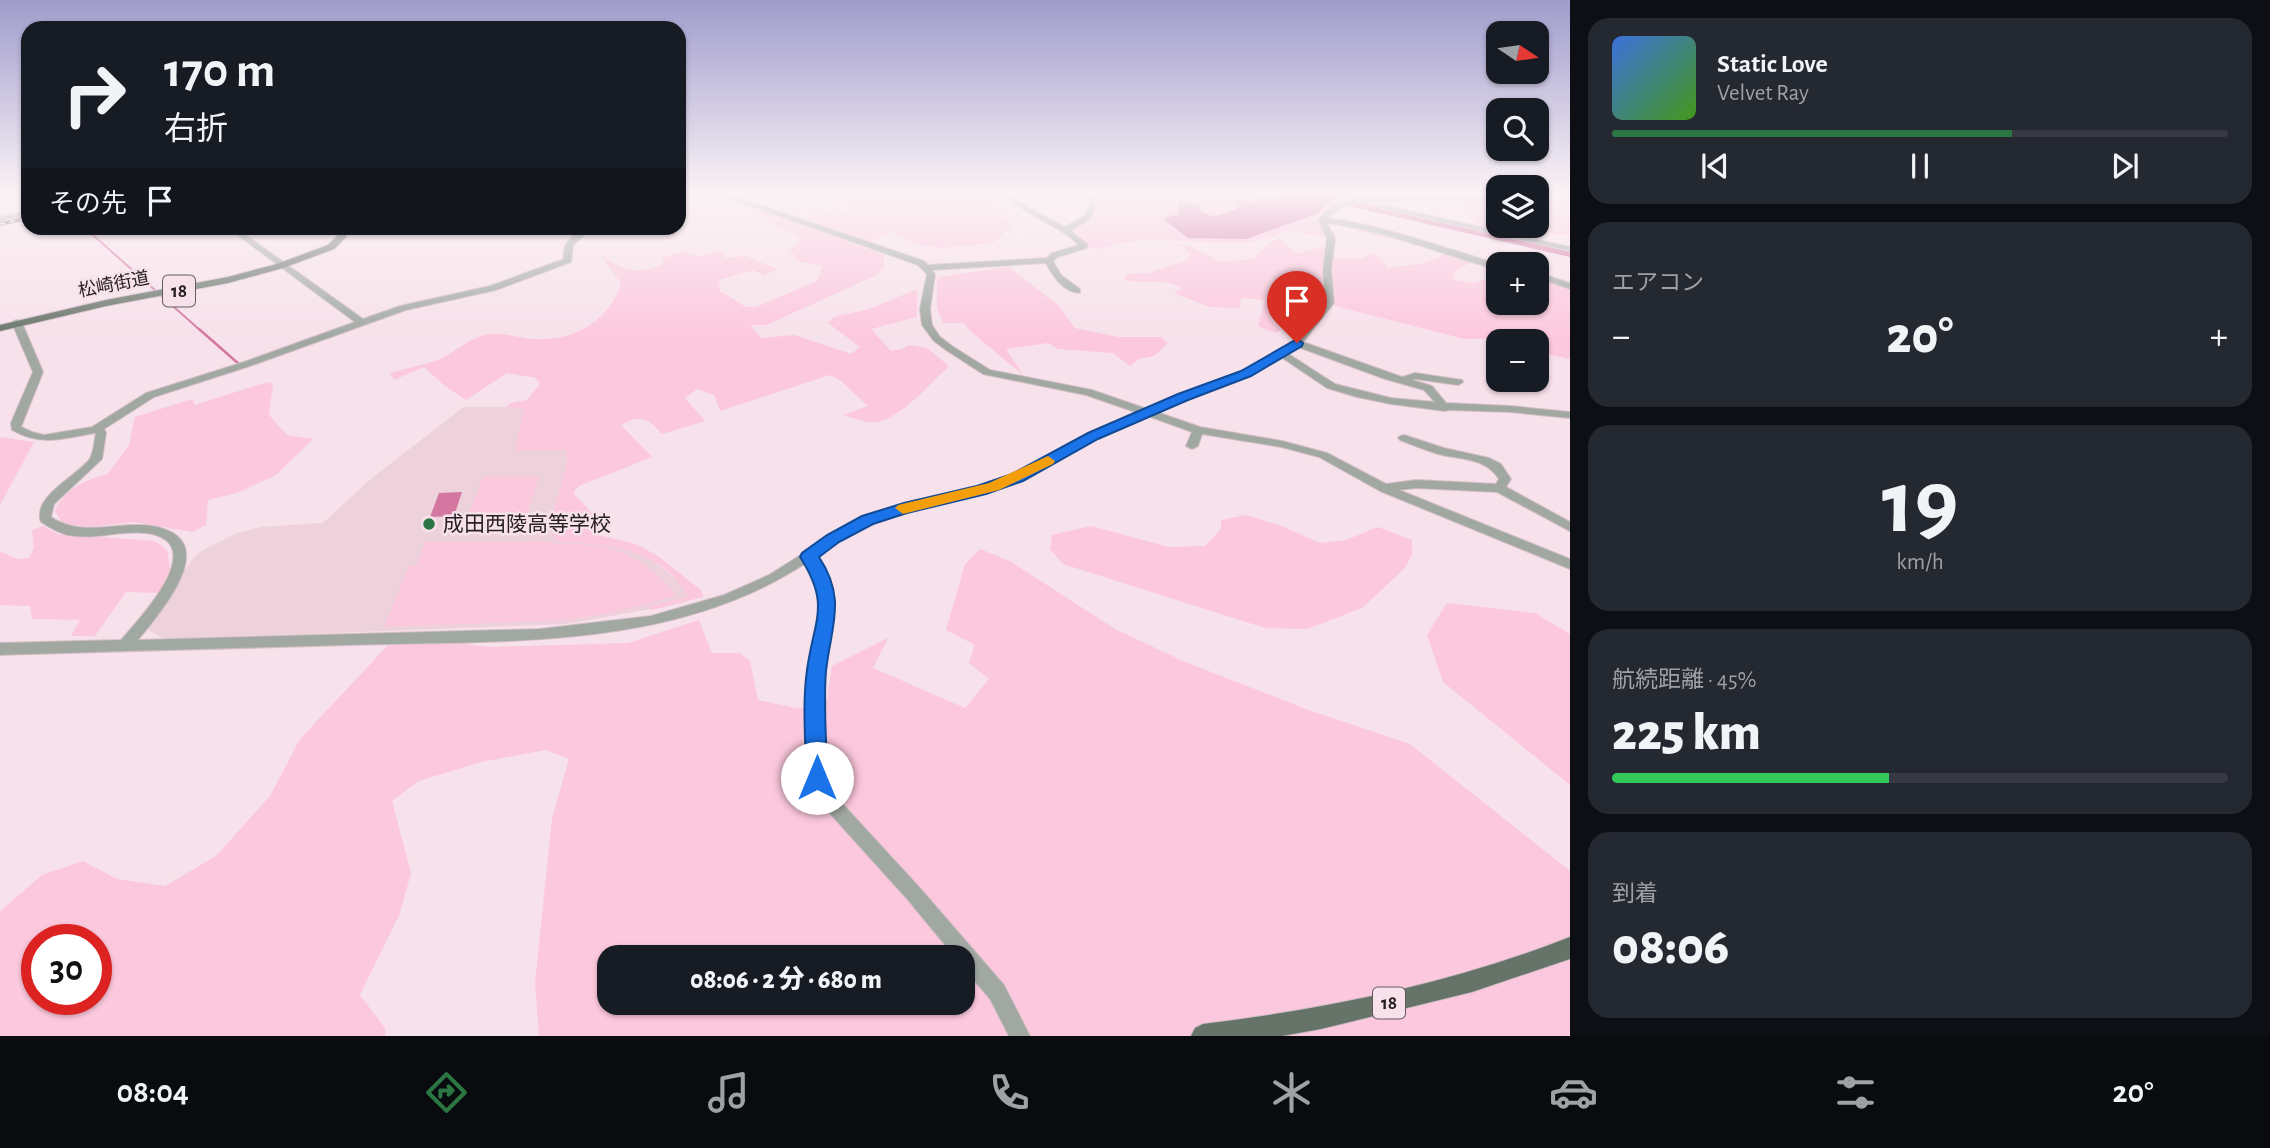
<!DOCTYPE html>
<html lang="ja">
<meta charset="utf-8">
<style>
:root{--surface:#171b24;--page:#242831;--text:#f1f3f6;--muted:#9ea1a6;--line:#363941;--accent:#2c7644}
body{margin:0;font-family:"Alegreya Sans","Noto Sans JP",sans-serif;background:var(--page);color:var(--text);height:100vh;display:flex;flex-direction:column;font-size:26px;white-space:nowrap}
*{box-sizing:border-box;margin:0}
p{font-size:23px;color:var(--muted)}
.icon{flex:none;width:38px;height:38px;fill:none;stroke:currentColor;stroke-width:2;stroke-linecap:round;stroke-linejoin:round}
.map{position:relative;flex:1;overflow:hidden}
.panel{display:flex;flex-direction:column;gap:18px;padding:18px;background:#0d0f14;width:700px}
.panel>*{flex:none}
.hud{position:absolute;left:21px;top:21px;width:665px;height:214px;border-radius:21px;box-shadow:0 2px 5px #0004;background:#171b24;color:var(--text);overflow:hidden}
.needle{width:46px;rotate:103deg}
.buttons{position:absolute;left:1486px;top:21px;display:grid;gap:14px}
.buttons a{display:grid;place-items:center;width:63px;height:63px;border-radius:14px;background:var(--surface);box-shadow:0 2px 5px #0004;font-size:35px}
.speed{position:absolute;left:21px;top:924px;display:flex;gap:14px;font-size:35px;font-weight:700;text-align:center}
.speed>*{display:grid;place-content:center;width:91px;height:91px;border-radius:50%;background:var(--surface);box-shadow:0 2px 5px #0004;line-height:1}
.speed .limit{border:10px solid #d22;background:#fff;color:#111}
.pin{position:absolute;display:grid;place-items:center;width:60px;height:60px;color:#fff;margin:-72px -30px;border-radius:50% 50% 50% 0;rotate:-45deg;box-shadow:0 0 7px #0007}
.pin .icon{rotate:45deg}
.me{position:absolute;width:77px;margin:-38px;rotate:0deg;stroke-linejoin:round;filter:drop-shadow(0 0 5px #0008)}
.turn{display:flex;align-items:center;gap:24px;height:147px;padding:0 28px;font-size:32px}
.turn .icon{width:91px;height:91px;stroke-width:2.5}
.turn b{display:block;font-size:49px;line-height:60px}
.then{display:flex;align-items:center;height:66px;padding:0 28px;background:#0003;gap:14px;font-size:26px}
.big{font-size:52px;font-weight:800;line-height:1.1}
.panel .card{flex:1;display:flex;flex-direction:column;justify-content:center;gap:10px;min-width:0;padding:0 24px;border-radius:21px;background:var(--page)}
.panel .dial{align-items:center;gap:0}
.dial b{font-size:91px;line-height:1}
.song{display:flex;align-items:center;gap:21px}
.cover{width:84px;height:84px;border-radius:10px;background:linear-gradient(135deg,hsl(220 70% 55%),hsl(100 70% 35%))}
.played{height:7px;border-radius:4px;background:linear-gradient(90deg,var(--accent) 65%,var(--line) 65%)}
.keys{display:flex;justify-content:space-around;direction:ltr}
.heat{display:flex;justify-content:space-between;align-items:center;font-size:38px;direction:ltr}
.charge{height:10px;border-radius:5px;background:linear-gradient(90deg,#34c759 45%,var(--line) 0)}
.trip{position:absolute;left:597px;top:945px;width:378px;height:70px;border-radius:21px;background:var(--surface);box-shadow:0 2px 5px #0004;font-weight:800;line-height:70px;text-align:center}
.menu{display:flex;height:112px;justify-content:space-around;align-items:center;background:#090b0e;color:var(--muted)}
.menu .icon{width:49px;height:49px}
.menu .current{color:var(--accent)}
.menu b{font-size:32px;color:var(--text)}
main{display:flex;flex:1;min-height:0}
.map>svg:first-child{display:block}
</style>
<main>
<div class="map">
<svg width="1570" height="1036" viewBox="0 0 1570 1036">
<rect width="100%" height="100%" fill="#f7e1ea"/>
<path fill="#edd1db" d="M464 407H525L566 450 567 462 550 525 598 544 632 550 654 561 680 583 687 593 683 603 567 624 165 639 145 628 194 557 203 550 238 533 261 527 323 523 373 477Z"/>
<path fill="#fcc8dd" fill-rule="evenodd" d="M679 193H713L730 201 799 223 884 255V268L875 276 766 325H750L761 338 794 335 851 354 860 347 828 323 834 317 869 309 917 289V317L871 329 891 351 902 349 909 345 927 348 949 366C930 383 900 420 875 422 865 423 852 417 843 415L868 406 840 380 830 375 720 411 714 395 697 389 685 398 705 421 662 434C648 418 640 414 621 425L652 457 579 486 573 493 601 523 598 535 636 544 658 556 702 591 703 597 652 610 649 606 686 597 687 594C657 546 606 545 556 541L550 525 567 462 566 450 515 451 524 408 507 407 510 403 527 400 540 384 536 378 507 373 466 400 445 386 424 367 394 380 390 373C407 368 426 365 442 358 457 351 468 339 485 335 501 331 517 338 533 339 573 342 610 321 621 283L601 256C626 270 635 276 663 264V258L682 252C698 259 708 255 724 250V258L746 256 777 269 764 276 753 270 719 280 720 291 746 307H756L817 281 823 266 796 261 794 254 788 252 801 239 796 233C781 231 765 218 753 209 746 203 698 195 688 196V202L679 198Z
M841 193H991L998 209 1012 226 993 243 941 248 915 244 890 232 869 242 807 219 820 208 834 216 848 208 830 198Z
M1101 193H1351L1359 199C1341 199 1327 207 1318 222L1328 237 1284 231 1270 238 1243 243 1144 240 1117 243 1103 249 1087 248 1089 245 1073 229 1088 220Z
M1537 193H1570V235L1541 233 1535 237 1482 231 1463 201 1474 198 1498 200V226H1536Z
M1360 227 1398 237 1471 262 1452 274 1455 280 1473 283 1498 276V303H1536L1537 275 1570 289V359L1537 352 1536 341H1509L1499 338 1465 339 1335 306 1333 291 1312 288 1295 291 1287 307 1314 316 1308 323 1275 314 1270 318 1281 330 1276 333 1258 326 1265 300 1241 298 1240 308 1210 307 1173 293 1182 289C1164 277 1145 285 1124 280L1127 274 1148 273 1187 260 1191 253 1181 245H1188L1220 262 1253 259 1268 244 1280 238 1297 254 1323 246 1334 252V258L1361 259 1375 253 1388 268 1425 263 1445 254 1422 246 1355 231Z
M1009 267 1058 305 1075 328 1118 337H1161L1168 343 1154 356 1139 359 1130 366 1113 353 1058 349 1048 343 1006 349 1023 375 970 331 964 323H943L937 308V277Z
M267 382 273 384 269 415 287 435 313 439 276 475 237 493 208 500 206 525 193 532 133 522 88 527 62 523 55 511C65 489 86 479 108 474L129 445 135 417 192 399 195 405Z
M0 437 34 442 0 505Z
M539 476 524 526H464L483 477Z
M1246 515 1279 525 1320 543 1346 540 1378 527 1412 540V555L1404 569 1362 608 1307 629 1265 628 1063 564 1050 549 1052 535 1091 526 1169 547 1205 546 1221 529V520Z
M43 526 57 534 155 541 167 550 170 569 159 593 126 592 95 636H71L80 620 32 619 30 606 0 605V551L17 559 29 558 34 548 32 530Z
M542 541C560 545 579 543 597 546 631 552 653 568 675 594L672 597 616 612 567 620 384 627 409 566H416L425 542Z
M980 549 1010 561 1115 629 1183 661 1306 709 1410 744 1570 871V1036H539L535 982 552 819 569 759 546 750 481 762 419 781 392 801 411 873 400 913 360 995 385 1028V1036H0V911L42 875 83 861 117 879 165 886 216 856 270 796 300 739 389 644 428 639 488 647 628 643 699 620 712 653H740L750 661 758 700 796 708 825 709 832 666 888 638 873 668 965 708 989 679 969 663 975 645 946 630 965 564ZM37 940H96V999H37ZM609 957H962V1003H609Z
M1447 603 1535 613 1570 634V785L1443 682 1427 635Z"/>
<path fill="#d377a1" d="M1287 193H1337V196L1316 214 1246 239 1188 238 1163 219 1178 214 1179 201 1198 203 1202 212 1214 217 1236 209 1238 205 1235 200 1259 202 1262 197 1281 198Z
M462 492 454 516 430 517 439 493Z"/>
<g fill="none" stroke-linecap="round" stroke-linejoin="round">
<path stroke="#d377a1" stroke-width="2" d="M1174 193V196
M85 228 201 331
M338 228H363"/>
<path stroke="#d377a1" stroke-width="2.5" d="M199 329 240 365"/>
<path fill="#d377a1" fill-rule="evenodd" d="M1357 202 1570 251V257L1353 207 1352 205Z"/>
<g stroke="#d2bec6" stroke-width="2">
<path id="minor" d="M715 193H725L924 261 928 265 1047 258 1052 253 1079 245C1057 223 1025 217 1004 193H1012L1028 207 1065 227 1084 216 1095 193H1101L1090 219 1071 231 1087 244V248L1058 257 1053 261 1061 275 1080 289V293C1064 293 1052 275 1046 263L932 270 935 274 930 309 932 325 940 337 952 346 990 370 1092 390 1147 409 1242 372 1294 341 1326 303 1323 271 1327 238 1318 220 1332 205 1353 199 1449 195 1476 197 1498 193V195L1476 201 1449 199 1354 203 1338 209 1328 218C1386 226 1442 247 1498 264V270C1441 254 1386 231 1327 223L1335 238 1331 271 1334 303 1303 342 1402 377 1415 373 1462 380 1463 382 1458 385 1416 379 1412 380 1432 386 1446 403 1510 406 1570 412V418L1510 412 1449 410 1445 411 1391 404 1357 397 1327 388 1281 357 1250 376 1157 412 1200 427 1282 441 1327 453 1386 484 1416 480 1496 484 1499 479C1485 457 1461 460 1438 454 1425 450 1413 445 1400 440L1398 438 1400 436 1404 435 1444 448 1489 458 1501 464 1511 479 1506 487 1570 522V531L1497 492 1416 488 1399 490 1570 559V569L1380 491 1319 457 1281 447 1202 434 1198 446 1192 449 1186 446 1192 432 1148 416 1097 438 1008 486 908 511 859 529 816 557C845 589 831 630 825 668 823 678 820 691 826 700 825 729 820 760 828 788L920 888 1004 985 1030 1036H1009L990 999 962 966V957H955L908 900 815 797 809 778 810 703C806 696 808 689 808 681 811 643 836 597 806 563 672 651 503 640 349 645 232 648 116 651 0 655V643L121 640C141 617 212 542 146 533 122 530 99 539 75 536 62 535 52 529 41 522 32 497 75 477 89 460 94 453 94 441 96 433 63 438 42 447 12 430L11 423 33 372 12 323 14 321 17 320 22 323 43 372 21 427 32 432 44 435 92 427 146 393 244 362 355 322 228 228H236L363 319 400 306 490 286 564 259C562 243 572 235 584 228H593L573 245 571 262 496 290 406 310 250 366 154 397 104 429 106 433 102 459 54 504 51 517C80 536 108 524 140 525 151 525 161 527 171 532 213 554 156 617 138 640L540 629 651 616 724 595 769 575 851 523 900 505 1000 480 1089 434 1138 413 1086 395 983 374 946 350 934 341 922 325 920 309 927 274 918 265ZM1298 347 1385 379 1424 390 1435 402 1391 398 1335 384 1287 353Z
M1378 204 1570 247V251L1381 208H1378Z
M28 211V215L0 221V217Z
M1536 272 1570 283V289L1536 277Z"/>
</g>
<g stroke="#d2bec6" stroke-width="2">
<path id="major" d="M340 228H348L346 237 334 249 283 268 228 283 106 306 0 331V325L106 300 228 277 277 264 328 245 337 236Z
M1570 937V959L1472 992 1321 1029 1282 1036H1191L1195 1028 1203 1024C1327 1009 1454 983 1570 937Z"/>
</g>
<use href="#minor" fill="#a1a8a2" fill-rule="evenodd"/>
<use href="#major" fill="#667369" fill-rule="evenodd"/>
<g stroke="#5c5156" stroke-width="3.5">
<path id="rail" d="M0 224 28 218"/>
</g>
<use href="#rail" stroke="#f7e1ea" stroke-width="2" stroke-dasharray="5" stroke-linecap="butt"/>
</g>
<linearGradient id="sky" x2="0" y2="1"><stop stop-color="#9f9ccc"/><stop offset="0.57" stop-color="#fbf2f6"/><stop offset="1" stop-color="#fbf2f6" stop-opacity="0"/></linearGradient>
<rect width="1570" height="338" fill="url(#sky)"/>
<path fill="#1a73e8" stroke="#114b97" stroke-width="2" d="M1297 339 1303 343 1302 346 1251 376 1188 400 1098 439 1023 481 986 494 907 513 873 524 839 542 819 557C847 599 831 626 826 671 823 706 827 743 827 778L824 785 817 788 809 785 806 778C806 743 802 705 807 670 814 619 831 605 800 557L802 553 827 535 862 516 904 503 977 486 1012 474 1088 433 1178 394 1241 371Z"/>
<path fill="#f59e0b" d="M1048 456 1055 461 1053 464 999 490 903 514 895 508 898 505 989 483Z"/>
<circle fill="#2c7644" stroke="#f7e1ea" stroke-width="2.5" cx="429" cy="524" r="7"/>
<g text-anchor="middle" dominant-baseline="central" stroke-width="5" stroke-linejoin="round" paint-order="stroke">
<g font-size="18" fill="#272023" stroke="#f7e1ea">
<text transform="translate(114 285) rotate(-11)">松崎街道</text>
</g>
<g fill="#f7e1ea" stroke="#655a5f" stroke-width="2">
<rect x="163" y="275.5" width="32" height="31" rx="5"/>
<rect x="1373" y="987.5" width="32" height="31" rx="5"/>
</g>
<g font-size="19" font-weight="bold" fill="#272023">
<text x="179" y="291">18</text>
<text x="1389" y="1003">18</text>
</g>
<g font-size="21" fill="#272023" stroke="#f7e1ea" text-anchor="start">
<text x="443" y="524">成田西陵高等学校</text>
</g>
</g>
</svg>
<div class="buttons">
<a><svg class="needle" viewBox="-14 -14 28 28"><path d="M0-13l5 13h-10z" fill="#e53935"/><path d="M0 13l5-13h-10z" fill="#9ea1a6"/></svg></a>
<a><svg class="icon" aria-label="search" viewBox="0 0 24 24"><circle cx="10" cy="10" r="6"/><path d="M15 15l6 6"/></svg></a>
<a><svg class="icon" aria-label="layers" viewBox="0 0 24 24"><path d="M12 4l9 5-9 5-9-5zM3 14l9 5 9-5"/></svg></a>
<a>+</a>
<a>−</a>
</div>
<div class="speed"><div class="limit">30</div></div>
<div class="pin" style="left:1297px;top:343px;background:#d93025"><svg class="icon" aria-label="arrive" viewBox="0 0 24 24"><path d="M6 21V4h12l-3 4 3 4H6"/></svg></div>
<svg class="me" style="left:817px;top:778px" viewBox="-20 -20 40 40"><circle r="19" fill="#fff"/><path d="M0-13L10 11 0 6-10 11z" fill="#1a73e8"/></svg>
<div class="trip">08:06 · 2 分 · 680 m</div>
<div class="hud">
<div class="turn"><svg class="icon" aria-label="right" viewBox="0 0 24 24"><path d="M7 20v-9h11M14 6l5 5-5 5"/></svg><div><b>170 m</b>右折</div></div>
<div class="then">その先<svg class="icon" aria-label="arrive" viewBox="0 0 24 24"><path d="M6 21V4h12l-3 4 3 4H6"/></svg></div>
</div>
</div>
<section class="panel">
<div class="card">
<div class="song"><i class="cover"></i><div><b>Static Love</b><p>Velvet Ray</p></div></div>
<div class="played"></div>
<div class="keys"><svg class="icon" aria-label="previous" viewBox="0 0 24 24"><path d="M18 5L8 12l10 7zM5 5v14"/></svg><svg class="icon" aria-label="pause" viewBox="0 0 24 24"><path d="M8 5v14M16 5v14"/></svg><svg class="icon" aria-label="next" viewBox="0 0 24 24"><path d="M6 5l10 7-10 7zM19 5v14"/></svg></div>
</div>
<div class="card"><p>エアコン</p>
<div class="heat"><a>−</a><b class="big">20°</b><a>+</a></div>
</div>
<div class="card dial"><b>19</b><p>km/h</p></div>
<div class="card"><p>航続距離 · 45%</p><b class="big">225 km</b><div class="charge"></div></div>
<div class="card"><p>到着</p><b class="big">08:06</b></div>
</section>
</main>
<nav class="menu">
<b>08:04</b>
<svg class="icon current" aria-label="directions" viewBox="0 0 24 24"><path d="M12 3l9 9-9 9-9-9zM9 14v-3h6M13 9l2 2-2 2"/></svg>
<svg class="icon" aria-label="music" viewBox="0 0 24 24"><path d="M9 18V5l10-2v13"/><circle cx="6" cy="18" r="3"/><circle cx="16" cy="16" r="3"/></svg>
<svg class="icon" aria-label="phone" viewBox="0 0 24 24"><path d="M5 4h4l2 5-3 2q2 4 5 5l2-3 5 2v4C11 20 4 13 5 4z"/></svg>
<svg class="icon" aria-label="climate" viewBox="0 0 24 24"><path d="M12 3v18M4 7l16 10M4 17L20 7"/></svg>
<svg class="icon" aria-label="car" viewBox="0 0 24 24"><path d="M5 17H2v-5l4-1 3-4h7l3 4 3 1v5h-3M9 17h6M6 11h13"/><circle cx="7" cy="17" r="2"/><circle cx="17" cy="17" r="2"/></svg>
<svg class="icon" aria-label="filters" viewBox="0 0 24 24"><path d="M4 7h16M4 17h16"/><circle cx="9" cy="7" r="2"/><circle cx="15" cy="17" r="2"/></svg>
<b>20°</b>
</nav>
